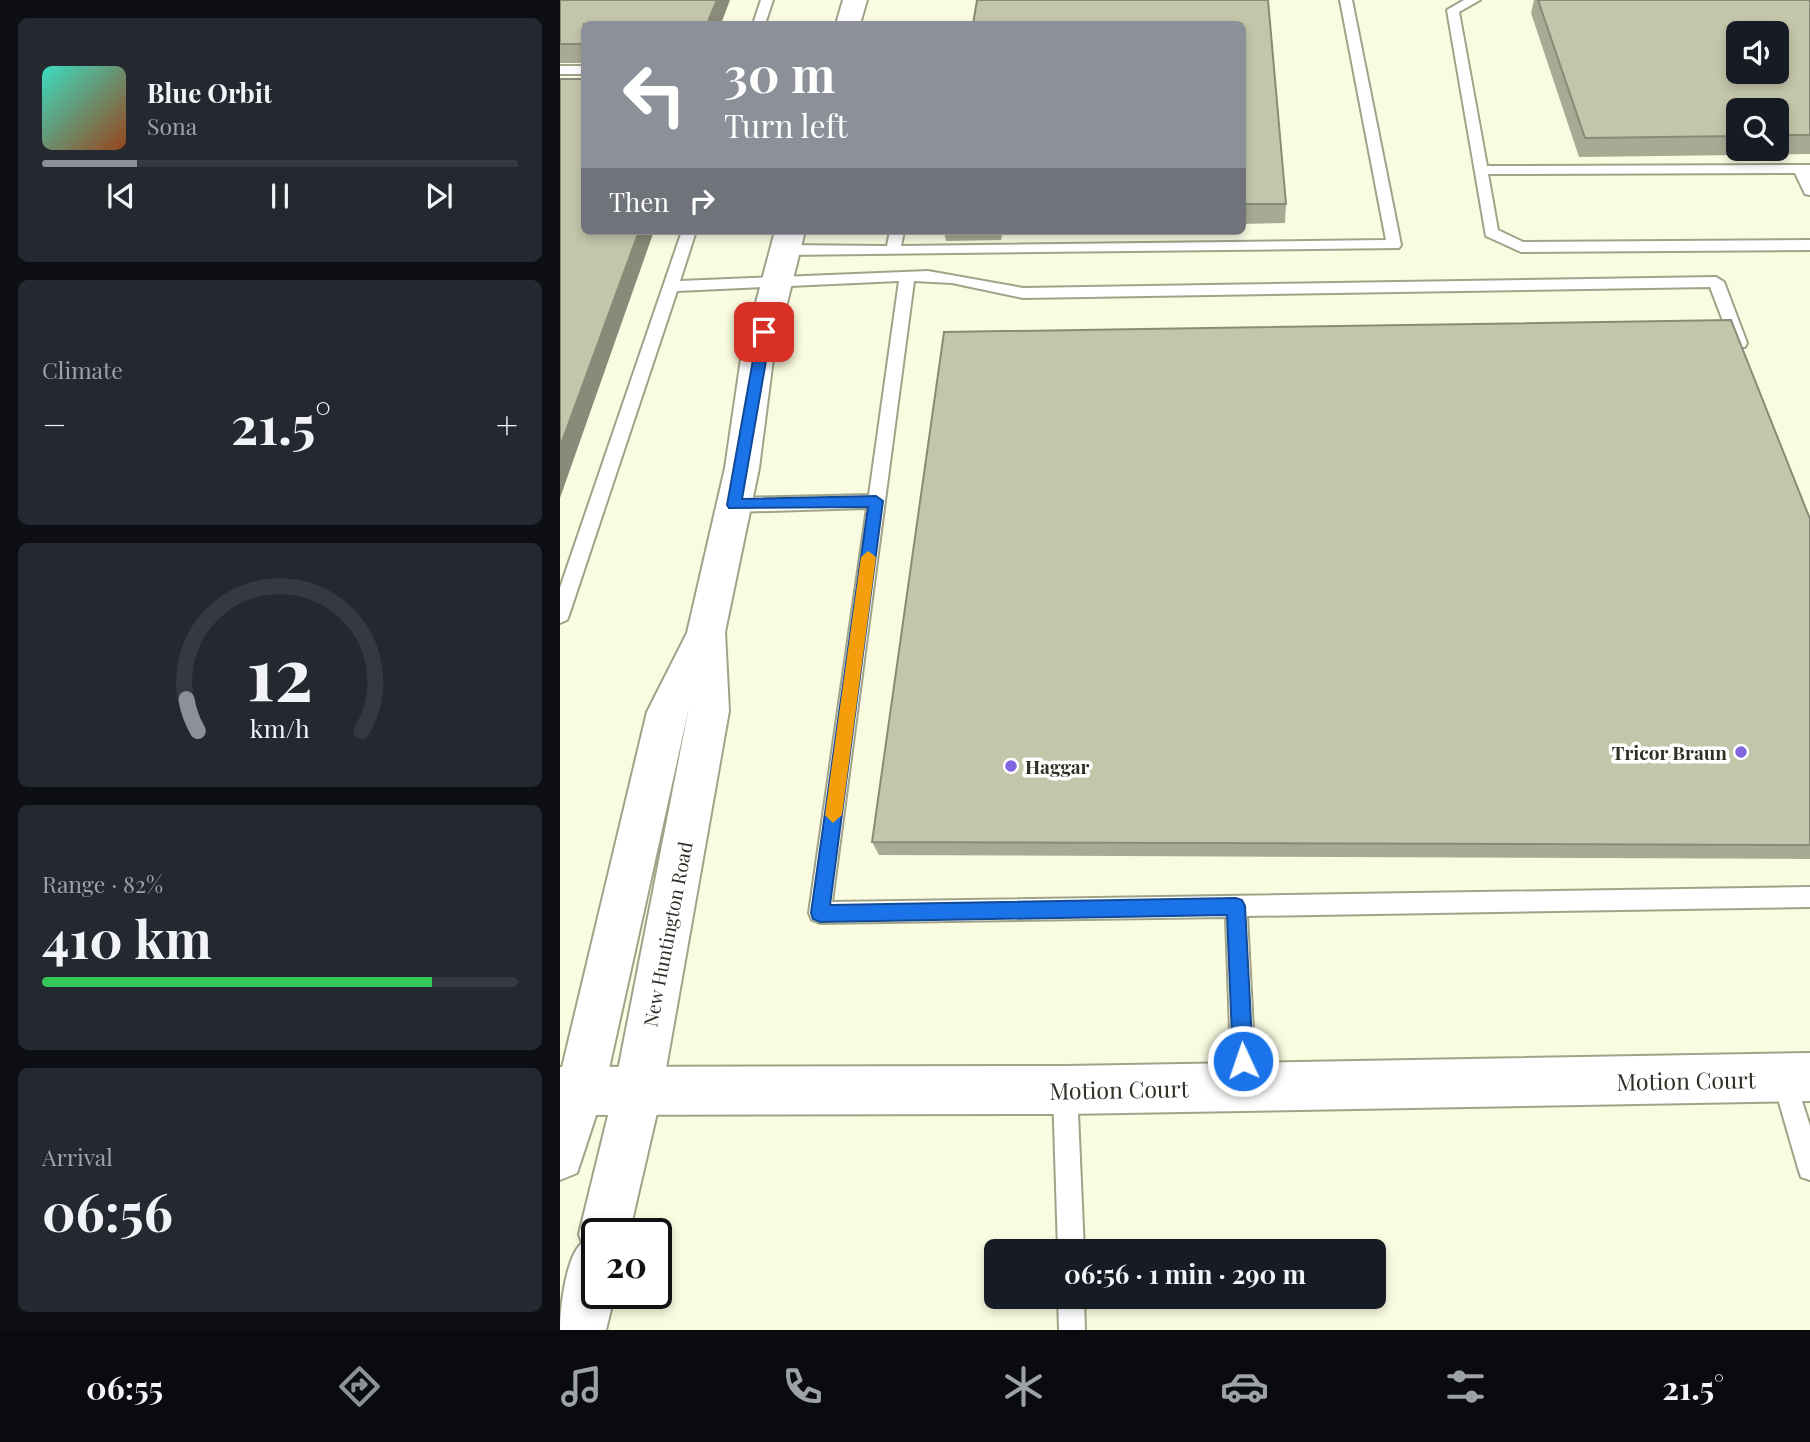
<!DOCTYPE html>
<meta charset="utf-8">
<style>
:root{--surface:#171b24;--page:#242831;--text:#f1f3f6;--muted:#9ea1a6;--line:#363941;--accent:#8c9099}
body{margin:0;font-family:"Playfair Display",serif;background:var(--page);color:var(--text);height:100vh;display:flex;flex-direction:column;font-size:26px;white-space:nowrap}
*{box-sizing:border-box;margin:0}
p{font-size:23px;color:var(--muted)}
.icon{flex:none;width:38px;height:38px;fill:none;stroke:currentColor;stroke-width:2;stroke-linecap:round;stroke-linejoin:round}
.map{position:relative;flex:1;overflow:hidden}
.drawer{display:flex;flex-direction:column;gap:18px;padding:18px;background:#0d0f14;width:560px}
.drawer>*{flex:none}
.top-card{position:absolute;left:21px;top:21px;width:665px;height:214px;border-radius:10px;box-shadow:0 4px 10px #0003;background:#8c9099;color:#fff;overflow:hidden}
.fabs{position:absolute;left:1166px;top:21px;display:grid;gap:14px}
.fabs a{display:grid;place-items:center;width:63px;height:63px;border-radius:10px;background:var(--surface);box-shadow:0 4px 10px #0003;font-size:35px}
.speed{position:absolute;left:21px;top:1218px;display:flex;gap:14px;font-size:35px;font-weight:700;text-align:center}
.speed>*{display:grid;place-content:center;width:91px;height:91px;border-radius:50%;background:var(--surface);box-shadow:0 4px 10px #0003;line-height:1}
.speed .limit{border:4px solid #111;border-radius:10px;background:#fff;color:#111}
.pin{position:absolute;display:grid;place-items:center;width:60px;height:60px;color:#fff;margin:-30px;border-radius:14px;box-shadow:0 4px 10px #0006}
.me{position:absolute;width:77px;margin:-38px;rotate:357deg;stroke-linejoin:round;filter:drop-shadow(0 0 5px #0008)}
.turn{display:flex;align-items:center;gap:24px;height:147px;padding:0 28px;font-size:32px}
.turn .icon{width:91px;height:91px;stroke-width:2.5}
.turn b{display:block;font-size:49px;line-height:60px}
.then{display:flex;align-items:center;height:66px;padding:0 28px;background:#0003;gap:14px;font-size:26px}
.big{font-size:52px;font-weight:700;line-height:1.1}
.drawer .card{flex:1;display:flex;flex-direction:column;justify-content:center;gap:10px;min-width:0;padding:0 24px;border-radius:10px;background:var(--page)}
.drawer .dial{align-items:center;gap:0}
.dial svg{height:182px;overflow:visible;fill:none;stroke:var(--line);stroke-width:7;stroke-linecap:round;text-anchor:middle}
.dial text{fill:var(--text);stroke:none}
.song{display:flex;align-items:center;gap:21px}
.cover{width:84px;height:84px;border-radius:10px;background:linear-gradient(135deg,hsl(170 70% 55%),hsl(20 70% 35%))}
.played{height:7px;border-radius:4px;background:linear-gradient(90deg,var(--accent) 20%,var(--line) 20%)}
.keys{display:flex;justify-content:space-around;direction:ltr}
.heat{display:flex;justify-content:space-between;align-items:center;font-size:38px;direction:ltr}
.charge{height:10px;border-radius:5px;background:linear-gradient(90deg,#34c759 82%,var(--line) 0)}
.trip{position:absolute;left:424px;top:1239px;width:402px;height:70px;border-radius:10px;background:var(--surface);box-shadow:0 4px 10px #0003;font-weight:700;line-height:70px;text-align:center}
.tab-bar{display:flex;height:112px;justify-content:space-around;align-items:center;background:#090b0e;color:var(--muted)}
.tab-bar .icon{width:49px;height:49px}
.tab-bar .current{color:var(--accent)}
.tab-bar b{font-size:32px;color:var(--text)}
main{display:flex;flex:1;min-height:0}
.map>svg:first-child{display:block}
</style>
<main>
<section class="drawer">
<div class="card">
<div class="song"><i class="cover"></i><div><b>Blue Orbit</b><p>Sona</p></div></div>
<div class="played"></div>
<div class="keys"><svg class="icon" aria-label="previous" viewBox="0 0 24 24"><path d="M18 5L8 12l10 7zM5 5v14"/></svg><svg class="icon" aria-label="pause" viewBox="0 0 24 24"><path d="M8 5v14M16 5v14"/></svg><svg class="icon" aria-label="next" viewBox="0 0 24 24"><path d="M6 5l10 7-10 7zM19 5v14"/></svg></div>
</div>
<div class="card"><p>Climate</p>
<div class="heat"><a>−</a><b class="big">21.5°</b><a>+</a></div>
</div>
<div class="card dial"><svg viewBox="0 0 100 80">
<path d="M14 69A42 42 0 1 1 86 69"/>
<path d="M14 69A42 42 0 0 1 9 55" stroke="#8c9099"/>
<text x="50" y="56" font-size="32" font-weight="700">12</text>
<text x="50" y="72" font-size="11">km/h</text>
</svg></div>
<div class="card"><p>Range · 82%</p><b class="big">410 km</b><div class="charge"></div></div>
<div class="card"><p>Arrival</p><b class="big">06:56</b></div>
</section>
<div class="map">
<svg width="1250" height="1330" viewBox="0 0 1250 1330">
<rect width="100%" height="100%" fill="#fafce1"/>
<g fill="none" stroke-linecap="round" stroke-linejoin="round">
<g stroke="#a1a389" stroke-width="4">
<path id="lane" d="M201 0H213L205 24H193Z
M780 0H792L841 245 839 248 225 255 218 250 225 245 327 246 330 231H344L341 246 826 240Z
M904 0H920L899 12 927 166 1250 165V195L1245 194 1235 173 928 174 938 230 963 242 1250 240V250L961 252 926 236 887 10Z
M0 66H24V74H0Z
M122 231H136L120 281 368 271 463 288 1156 277 1164 282 1187 343 1185 347H1173L1150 287 463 298 392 283 354 281 272 902 1250 887V907L687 916 696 1087 692 1095 684 1099 676 1095 672 1087 666 917 260 923 252 920 249 913 307 508 174 512 165 505 174 498 309 495 339 281 117 291 9 615 7 620 0 623V588Z
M1224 1066 1232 1070 1250 1126V1180L1241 1177 1238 1168 1212 1078 1216 1070Z
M505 1078 513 1082 517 1090 524 1251H498L493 1090 497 1082Z
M498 1297H524L525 1330H499Z"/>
</g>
<g stroke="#a1a389" stroke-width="4">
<path id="street" d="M1250 1053V1101L505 1114 0 1115V1067L505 1066Z"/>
</g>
<g stroke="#a1a389" stroke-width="4">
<path id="secondary" d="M283 0H307L300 24H276Z
M215 231H245L213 359 199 468 165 632 169 711 102 1091 69 1234H37V1293H55L46 1330H0C0 1309 6 1256 22 1243L19 1234 54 1091 129 707 44 1091 17 1173 0 1180V1076L87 712 127 633 165 468 181 359Z"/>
</g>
<use href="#lane" fill="#fff" fill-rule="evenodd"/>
<use href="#street" fill="#fff" fill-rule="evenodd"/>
<use href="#secondary" fill="#fff" fill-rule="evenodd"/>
</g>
<path fill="#a9aa93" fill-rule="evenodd" d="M0 0 24 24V63H0Z
M974 0H1250V154L1019 157 971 13ZM1178 110H1216V149H1178Z
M682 24 726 204 725 223 682 224Z
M384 231H443L441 240 386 241Z
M1250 519V859L319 855 312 842Z"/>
<path fill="#898b78" d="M157 0H170L161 24H147Z
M79 231H94L0 498V447Z"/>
<path fill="#c4c6ab" stroke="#898b78" stroke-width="2" fill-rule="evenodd" d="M0 0H157L147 24H24V44H0Z
M417 0H708L726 204H682V24H413Z
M978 0H1250V135H1216V110H1178V136L1025 138ZM1178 33H1216V72H1178Z
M0 79H24V231H79L0 447Z
M1171 320 1250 519V845L312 842 384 332Z"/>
<path fill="#1a73e8" stroke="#114b97" stroke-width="2" d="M204 328 211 332 182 499 316 496 323 501 270 905 676 898 682 900 685 906 693 1061 690 1068 683 1071 676 1068 673 1061 667 915 260 922 253 919 251 913 308 507 169 508 167 505 198 332Z"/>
<path fill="#f59e0b" d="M308 551 316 557 282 815 273 823 265 815 301 557Z"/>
<g fill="#8164df" stroke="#fff" stroke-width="2.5">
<circle cx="1181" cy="752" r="7"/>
<circle cx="451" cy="766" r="7"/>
</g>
<g text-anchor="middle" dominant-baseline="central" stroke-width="7" stroke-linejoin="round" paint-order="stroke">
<g font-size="19" font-weight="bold" fill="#2e2f25" stroke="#fff" text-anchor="end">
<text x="1167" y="752">Tricor Braun</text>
<text x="465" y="766" text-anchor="start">Haggar</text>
</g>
<g font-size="19" fill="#2e2f25" stroke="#fff">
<text transform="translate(107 934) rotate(-79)">New Huntington Road</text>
</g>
<g font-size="23" fill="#2e2f25" stroke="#fff">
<text transform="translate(1126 1080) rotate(-1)">Motion Court</text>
<text transform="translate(559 1089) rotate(-1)">Motion Court</text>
</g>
</g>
</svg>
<div class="fabs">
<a><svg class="icon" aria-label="sound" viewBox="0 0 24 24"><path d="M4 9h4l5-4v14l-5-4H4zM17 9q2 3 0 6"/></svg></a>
<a><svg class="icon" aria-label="search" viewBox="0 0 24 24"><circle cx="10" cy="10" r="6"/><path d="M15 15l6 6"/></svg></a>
</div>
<div class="speed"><div class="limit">20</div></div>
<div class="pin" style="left:204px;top:332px;background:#d93025"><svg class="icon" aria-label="arrive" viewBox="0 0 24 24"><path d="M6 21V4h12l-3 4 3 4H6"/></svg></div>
<svg class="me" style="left:683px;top:1061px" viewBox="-20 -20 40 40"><circle r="17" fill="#1a73e8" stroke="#fff" stroke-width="3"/><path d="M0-11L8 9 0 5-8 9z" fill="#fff"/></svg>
<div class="trip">06:56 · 1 min · 290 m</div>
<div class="top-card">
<div class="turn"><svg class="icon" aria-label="left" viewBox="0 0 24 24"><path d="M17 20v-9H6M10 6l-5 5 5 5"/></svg><div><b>30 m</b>Turn left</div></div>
<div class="then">Then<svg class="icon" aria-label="right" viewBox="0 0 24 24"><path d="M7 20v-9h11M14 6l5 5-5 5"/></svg></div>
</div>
</div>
</main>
<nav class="tab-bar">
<b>06:55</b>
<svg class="icon current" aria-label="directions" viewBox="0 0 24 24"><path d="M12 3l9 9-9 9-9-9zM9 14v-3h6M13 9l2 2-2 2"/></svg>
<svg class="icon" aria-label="music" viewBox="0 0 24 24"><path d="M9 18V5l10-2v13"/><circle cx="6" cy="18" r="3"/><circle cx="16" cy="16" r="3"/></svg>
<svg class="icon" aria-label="phone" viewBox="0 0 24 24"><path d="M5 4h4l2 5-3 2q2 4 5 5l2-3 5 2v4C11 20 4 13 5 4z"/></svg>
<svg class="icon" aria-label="climate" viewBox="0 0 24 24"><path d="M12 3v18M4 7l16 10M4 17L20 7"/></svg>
<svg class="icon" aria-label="car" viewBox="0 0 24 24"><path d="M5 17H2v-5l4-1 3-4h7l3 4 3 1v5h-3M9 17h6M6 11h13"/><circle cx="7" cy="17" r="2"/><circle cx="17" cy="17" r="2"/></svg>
<svg class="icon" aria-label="filters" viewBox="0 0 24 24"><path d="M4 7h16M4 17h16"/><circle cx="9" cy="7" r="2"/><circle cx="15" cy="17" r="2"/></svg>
<b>21.5°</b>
</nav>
